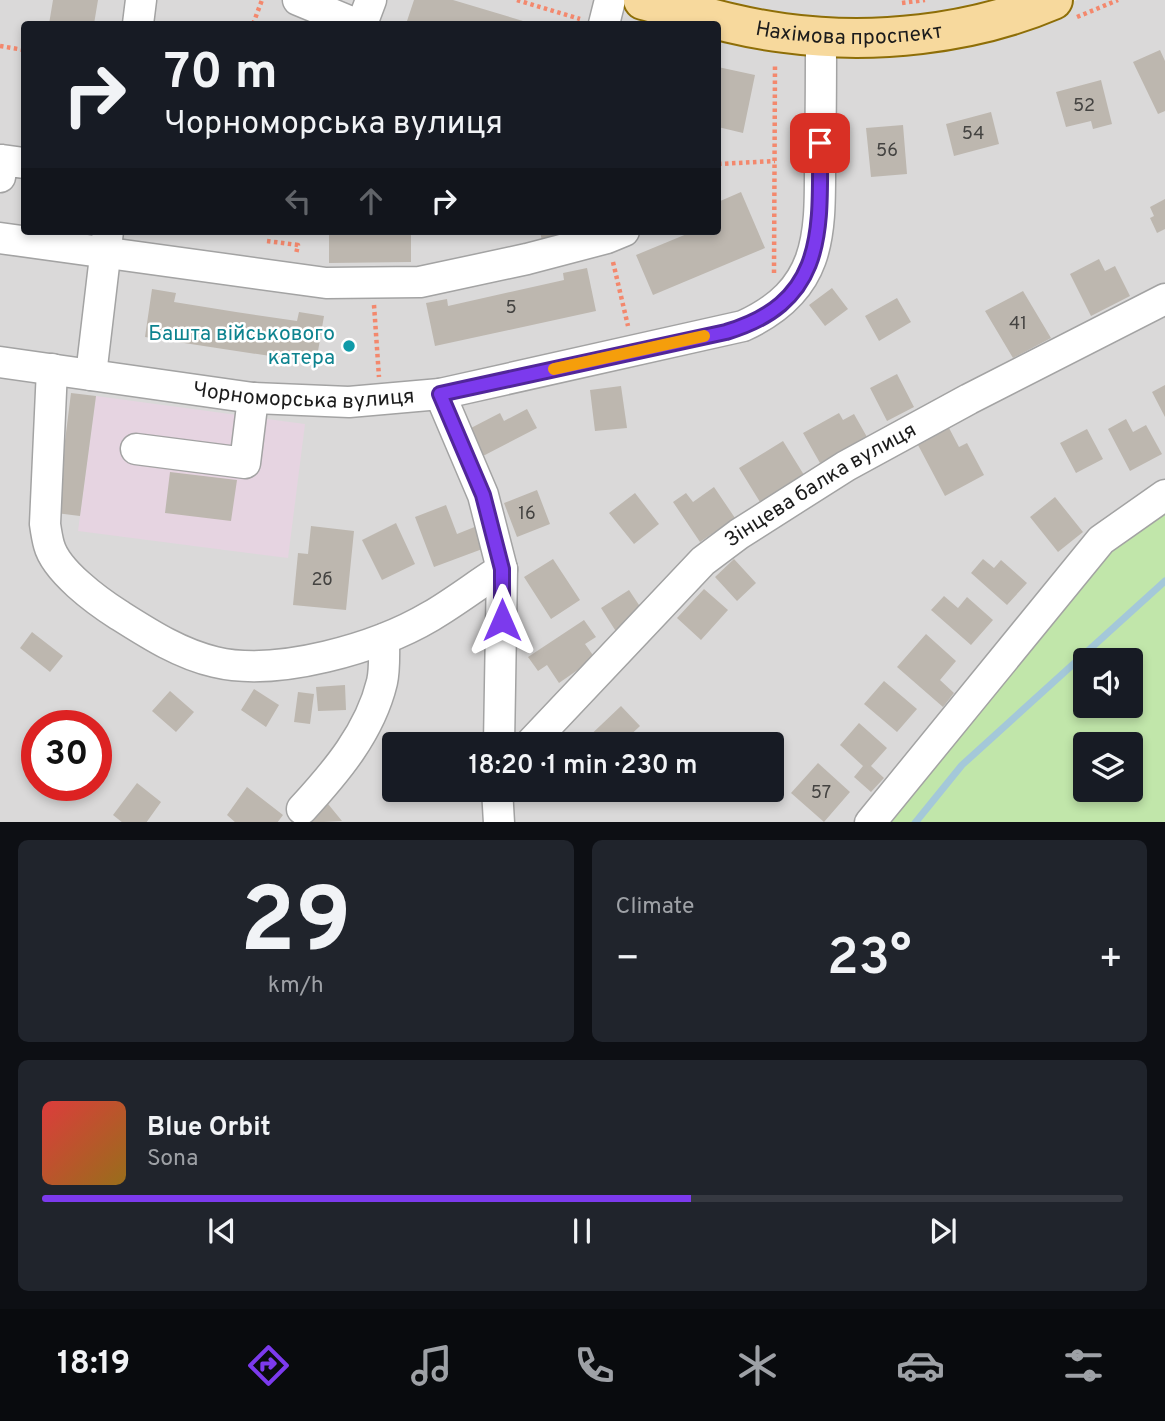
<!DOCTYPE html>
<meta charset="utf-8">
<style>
:root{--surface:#171b24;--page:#20242c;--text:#f1f3f6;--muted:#9ea1a6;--line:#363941;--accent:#7c3aed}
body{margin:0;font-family:Overpass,sans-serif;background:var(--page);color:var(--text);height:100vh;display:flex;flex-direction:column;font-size:26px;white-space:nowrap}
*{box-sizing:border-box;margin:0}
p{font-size:23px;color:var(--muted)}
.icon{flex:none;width:38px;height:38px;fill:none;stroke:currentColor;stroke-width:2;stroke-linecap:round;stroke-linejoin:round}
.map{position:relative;height:822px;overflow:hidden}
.details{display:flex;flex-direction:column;gap:18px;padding:18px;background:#0d0f14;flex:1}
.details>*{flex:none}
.hud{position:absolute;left:21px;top:21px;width:700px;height:214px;border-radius:7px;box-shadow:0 4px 10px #0003;background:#171b24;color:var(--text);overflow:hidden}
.fabs{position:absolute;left:1073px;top:648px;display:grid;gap:14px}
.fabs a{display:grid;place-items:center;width:70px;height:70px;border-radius:7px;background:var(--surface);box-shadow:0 4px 10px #0003;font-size:35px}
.speed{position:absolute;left:21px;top:710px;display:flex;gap:14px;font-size:35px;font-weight:700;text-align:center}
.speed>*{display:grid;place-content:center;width:91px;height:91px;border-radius:50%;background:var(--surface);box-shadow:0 4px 10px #0003;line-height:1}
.speed .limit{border:10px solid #d22;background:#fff;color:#111}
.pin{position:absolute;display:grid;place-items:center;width:60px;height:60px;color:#fff;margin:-30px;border-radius:14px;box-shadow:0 4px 10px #0006}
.me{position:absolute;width:77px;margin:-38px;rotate:0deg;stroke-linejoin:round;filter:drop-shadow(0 0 5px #0008)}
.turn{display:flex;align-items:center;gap:24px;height:147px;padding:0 28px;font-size:32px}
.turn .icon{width:91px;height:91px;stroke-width:2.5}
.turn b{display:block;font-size:49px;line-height:60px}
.lanes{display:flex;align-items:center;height:66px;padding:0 28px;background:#0003;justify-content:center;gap:35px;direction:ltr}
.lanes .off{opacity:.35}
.big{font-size:52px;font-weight:600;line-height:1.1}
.details .tile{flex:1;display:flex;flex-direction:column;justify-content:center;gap:10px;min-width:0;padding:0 24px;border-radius:10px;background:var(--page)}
.details .dial{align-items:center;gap:0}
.dial b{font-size:91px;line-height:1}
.song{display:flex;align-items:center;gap:21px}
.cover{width:84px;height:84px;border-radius:10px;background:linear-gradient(135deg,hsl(0 70% 55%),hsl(40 70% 35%))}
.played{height:7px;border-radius:4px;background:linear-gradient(90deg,var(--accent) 60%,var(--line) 60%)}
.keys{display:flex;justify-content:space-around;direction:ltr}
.heat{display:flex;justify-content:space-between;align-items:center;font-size:38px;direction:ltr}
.details .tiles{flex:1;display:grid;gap:18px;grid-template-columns:1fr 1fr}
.tile:last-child{grid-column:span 2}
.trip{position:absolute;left:382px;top:732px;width:402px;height:70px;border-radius:7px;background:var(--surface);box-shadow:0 4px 10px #0003;font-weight:600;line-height:70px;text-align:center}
.dock{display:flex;height:112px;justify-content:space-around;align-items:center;background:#090b0e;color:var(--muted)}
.dock .icon{width:49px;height:49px}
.dock .current{color:var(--accent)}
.dock b{font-size:32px;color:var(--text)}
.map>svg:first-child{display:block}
</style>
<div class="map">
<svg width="1165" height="823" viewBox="0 0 1165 823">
<rect width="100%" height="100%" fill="#edebe2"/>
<path fill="#dad9d9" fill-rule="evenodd" d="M0 0H608L706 24H24V231H718V27L1034 18 1077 0H1165V822H0ZM1085 660H1130V705H1085ZM37 726H96V786H37ZM394 744H772V789H394ZM1085 744H1130V789H1085Z
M675 0H1031L870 29Z"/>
<path fill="#e6d4e1" d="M96 396 305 424 288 558 78 531Z"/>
<path fill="#c1e6aa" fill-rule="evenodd" d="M1165 512V822L887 823 1112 549ZM1085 660H1130V705H1085ZM1085 744H1130V789H1085Z"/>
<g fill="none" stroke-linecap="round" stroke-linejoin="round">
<path stroke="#a4c8d9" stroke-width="7" d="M915 823 962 765 1165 581"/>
</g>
<path fill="#bdb7af" d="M53 0H98L94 24H49Z
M414 0H453L533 24H406Z
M1160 50 1165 61V111L1158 114 1133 62Z
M718 67 755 75 743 133 718 127Z
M1101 80 1112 124 1093 129 1091 121 1066 127 1056 92Z
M991 112 999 144 954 156 946 124Z
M903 125 907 174 871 177 866 128Z
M741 192 765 248 653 295 636 255 694 231H718V202Z
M1165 199V229L1157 233 1150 218 1154 216 1150 207Z
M329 231H411V262L329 263Z
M540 231H582L542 242Z
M1099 259 1105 271 1115 266 1130 296 1091 316 1070 274Z
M587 268 596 311 435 346 426 303 447 299 448 306 564 280 563 273Z
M832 288 848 309 825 326 809 305Z
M152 289 176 293 174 302 236 312 297 321 299 312 324 316 316 363 145 337Z
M1023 291 1051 338 1013 358 985 311Z
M897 298 911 322 879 341 865 316Z
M897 374 914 407 887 421 870 388Z
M1165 385V417L1152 392Z
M621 386 627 428 595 431 590 390Z
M71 393 96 396 80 516 56 513Z
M527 409 537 428 483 456 469 429 500 413 504 421Z
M839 413 843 420 854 414 867 437 820 463 803 433Z
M1126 419 1133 432 1146 425 1162 454 1130 471 1108 429Z
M949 428 959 447 967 443 984 475 945 496 918 445Z
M1087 429 1103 459 1076 473 1060 443Z
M783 441 804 475 760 502 739 468Z
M170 472 237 480 231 521 165 513Z
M714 487 735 518 700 542 673 502 686 493 693 502Z
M537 490 550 524 517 537 504 503Z
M635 493 659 524 634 544 609 513Z
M1055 497 1083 532 1058 552 1030 517Z
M446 505 457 534 477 526 485 548 434 567 415 517Z
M396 523 415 564 382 580 362 540Z
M311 526 354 531 346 610 293 605 298 553 308 554Z
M553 559 580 600 551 619 524 577Z
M734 559 756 583 737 601 715 577Z
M983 559 994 568 1001 560 1027 583 1007 605 971 573Z
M704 589 728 610 701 640 677 618Z
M629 590 645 614 617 633 601 608Z
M944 596 958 608 967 597 993 620 971 645 931 610Z
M584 620 596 637 585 644 595 658 559 683 547 665 538 671 528 657Z
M32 632 63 656 50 672 20 648Z
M926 634 956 661 940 680 954 693 943 707 897 667Z
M884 681 917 709 897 732 864 704Z
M345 685 346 710 318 711 316 687Z
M254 689 279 705 266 727 241 710Z
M170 691 194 712 176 732 152 711Z
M298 692 314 694 310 724 294 722Z
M621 706 640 726 621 744H581Z
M859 723 887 748 871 766 884 778 871 792 854 777 863 766 840 745Z
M818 763 850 792 824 822 791 793Z
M137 783 161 802 146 823H123L113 815Z
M247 787 283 815 277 823H236L227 815Z
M324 799 342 821 305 823Z"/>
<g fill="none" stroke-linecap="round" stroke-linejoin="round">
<g stroke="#a3a3a3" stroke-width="33">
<g id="minor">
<path d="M298 0 356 24"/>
<path d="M138 24 141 0"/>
<path d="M362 24 371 0"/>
<path d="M604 24 610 0"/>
<path d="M0 177 2 160 24 163"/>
<path d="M0 238 326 283 420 282 527 259 607 238 624 231"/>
<path id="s1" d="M0 362 253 398 349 402 440 394 743 326C824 289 820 233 820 155 821 116 821 77 821 37"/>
<path d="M52 369 45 524C46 531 47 538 49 545 56 571 97 601 119 615 149 634 180 654 215 662 277 677 377 648 431 616 455 602 478 584 502 569"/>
<path d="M91 375 108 231"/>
<path d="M440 394 483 495 502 569 499 744"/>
<path d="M136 449 245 463 253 398"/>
<path id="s2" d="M530 744 703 561 739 534 846 466 969 399 1165 299"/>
<path d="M497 789 499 823"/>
<path d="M302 809C336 772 370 732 382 682 385 669 384 652 384 639"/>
<path d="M870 823 1101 540 1165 495"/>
</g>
</g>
<g stroke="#8e6e07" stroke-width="42">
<g id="major">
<path id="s3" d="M643 0C689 12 736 27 784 33 872 45 971 35 1053 0"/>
</g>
</g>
<path stroke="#f3886d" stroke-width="4.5" stroke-dasharray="3.5 3.5" stroke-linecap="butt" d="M517 0 580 19
M902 3 925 0
M1077 17 1118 0
M253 24 262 0
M0 46 24 50
M718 164 775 161
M267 241 298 245 296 254
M613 262 628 326
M774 273 775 64
M374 305 379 377"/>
<use href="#minor" stroke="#fff" stroke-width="30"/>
<use href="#major" stroke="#f7d99d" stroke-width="38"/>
</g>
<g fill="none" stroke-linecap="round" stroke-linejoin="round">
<g stroke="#51269a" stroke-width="18">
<path id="route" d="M502 620V569L483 495 440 394 726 332C827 302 820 230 820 143"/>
</g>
<use href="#route" stroke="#7c3aed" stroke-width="12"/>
<path stroke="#f59e0b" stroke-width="12" d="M554 369 704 336"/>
</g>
<circle fill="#0f9aa8" stroke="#fff" stroke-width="2.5" cx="349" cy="346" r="7"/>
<g text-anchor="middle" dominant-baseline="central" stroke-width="5" stroke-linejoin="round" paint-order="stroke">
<g font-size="18" fill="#444341">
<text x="1084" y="106">52</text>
<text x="973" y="134">54</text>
<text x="887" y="151">56</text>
<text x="511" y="308">5</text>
<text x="1018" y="324">41</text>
<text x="527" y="514">16</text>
<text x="322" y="580">2б</text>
<text x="821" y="793">57</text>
</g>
<g font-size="21" fill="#1c1c1c" stroke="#fff">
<text stroke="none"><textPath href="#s3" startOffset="210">Нахімова проспект</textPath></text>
<text stroke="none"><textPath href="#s1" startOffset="306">Чорноморська вулиця</textPath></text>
<text stroke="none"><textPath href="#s2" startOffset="392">Зінцева балка вулиця</textPath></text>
</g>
<g font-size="21" fill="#0d838f" stroke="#fff" text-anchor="end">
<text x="335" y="334">Башта військового<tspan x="335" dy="24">катера</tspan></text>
</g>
</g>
</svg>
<div class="fabs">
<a><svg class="icon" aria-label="sound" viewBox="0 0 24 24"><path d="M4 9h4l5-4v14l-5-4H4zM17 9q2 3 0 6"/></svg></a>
<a><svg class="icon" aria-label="layers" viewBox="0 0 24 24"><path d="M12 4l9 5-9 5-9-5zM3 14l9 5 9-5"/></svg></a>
</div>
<div class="speed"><div class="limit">30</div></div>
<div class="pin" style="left:820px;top:143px;background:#d93025"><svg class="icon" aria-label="arrive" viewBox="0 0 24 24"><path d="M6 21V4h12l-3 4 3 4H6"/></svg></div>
<svg class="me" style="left:502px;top:620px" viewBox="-20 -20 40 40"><path d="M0-17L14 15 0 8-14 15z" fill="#7c3aed" stroke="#fff" stroke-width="4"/></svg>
<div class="trip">18:20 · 1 min · 230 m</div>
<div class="hud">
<div class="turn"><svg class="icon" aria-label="right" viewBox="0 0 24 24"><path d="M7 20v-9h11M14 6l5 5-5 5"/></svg><div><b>70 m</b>Чорноморська вулиця</div></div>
<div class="lanes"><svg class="icon off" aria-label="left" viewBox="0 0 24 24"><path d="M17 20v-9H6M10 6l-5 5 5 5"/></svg><svg class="icon off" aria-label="ahead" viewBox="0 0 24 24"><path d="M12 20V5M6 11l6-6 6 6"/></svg><svg class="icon" aria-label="right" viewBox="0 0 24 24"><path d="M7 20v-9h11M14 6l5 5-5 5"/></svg></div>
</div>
</div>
<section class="details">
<div class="tiles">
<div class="tile dial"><b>29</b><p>km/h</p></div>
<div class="tile"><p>Climate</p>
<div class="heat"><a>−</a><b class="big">23°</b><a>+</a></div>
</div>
<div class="tile">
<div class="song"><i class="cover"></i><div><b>Blue Orbit</b><p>Sona</p></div></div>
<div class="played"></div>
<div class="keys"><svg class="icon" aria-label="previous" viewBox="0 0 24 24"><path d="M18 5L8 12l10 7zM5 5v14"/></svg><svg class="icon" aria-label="pause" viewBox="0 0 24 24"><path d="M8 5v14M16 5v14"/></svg><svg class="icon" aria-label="next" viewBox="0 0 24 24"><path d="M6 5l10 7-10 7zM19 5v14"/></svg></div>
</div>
</div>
</section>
<nav class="dock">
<b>18:19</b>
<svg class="icon current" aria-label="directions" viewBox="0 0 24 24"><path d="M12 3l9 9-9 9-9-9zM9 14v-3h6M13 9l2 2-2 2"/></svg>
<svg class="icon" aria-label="music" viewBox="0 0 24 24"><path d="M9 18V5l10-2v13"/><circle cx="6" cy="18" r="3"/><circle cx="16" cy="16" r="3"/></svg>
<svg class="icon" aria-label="phone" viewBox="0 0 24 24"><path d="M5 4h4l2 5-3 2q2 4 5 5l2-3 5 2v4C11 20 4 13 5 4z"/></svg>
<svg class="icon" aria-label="climate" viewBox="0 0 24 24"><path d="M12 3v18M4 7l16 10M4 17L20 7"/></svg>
<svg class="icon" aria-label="car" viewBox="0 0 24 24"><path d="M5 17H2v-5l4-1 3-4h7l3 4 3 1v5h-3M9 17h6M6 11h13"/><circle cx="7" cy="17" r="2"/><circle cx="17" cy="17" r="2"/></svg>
<svg class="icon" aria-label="filters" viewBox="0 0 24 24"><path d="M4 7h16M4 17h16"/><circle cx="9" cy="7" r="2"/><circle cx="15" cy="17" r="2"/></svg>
</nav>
